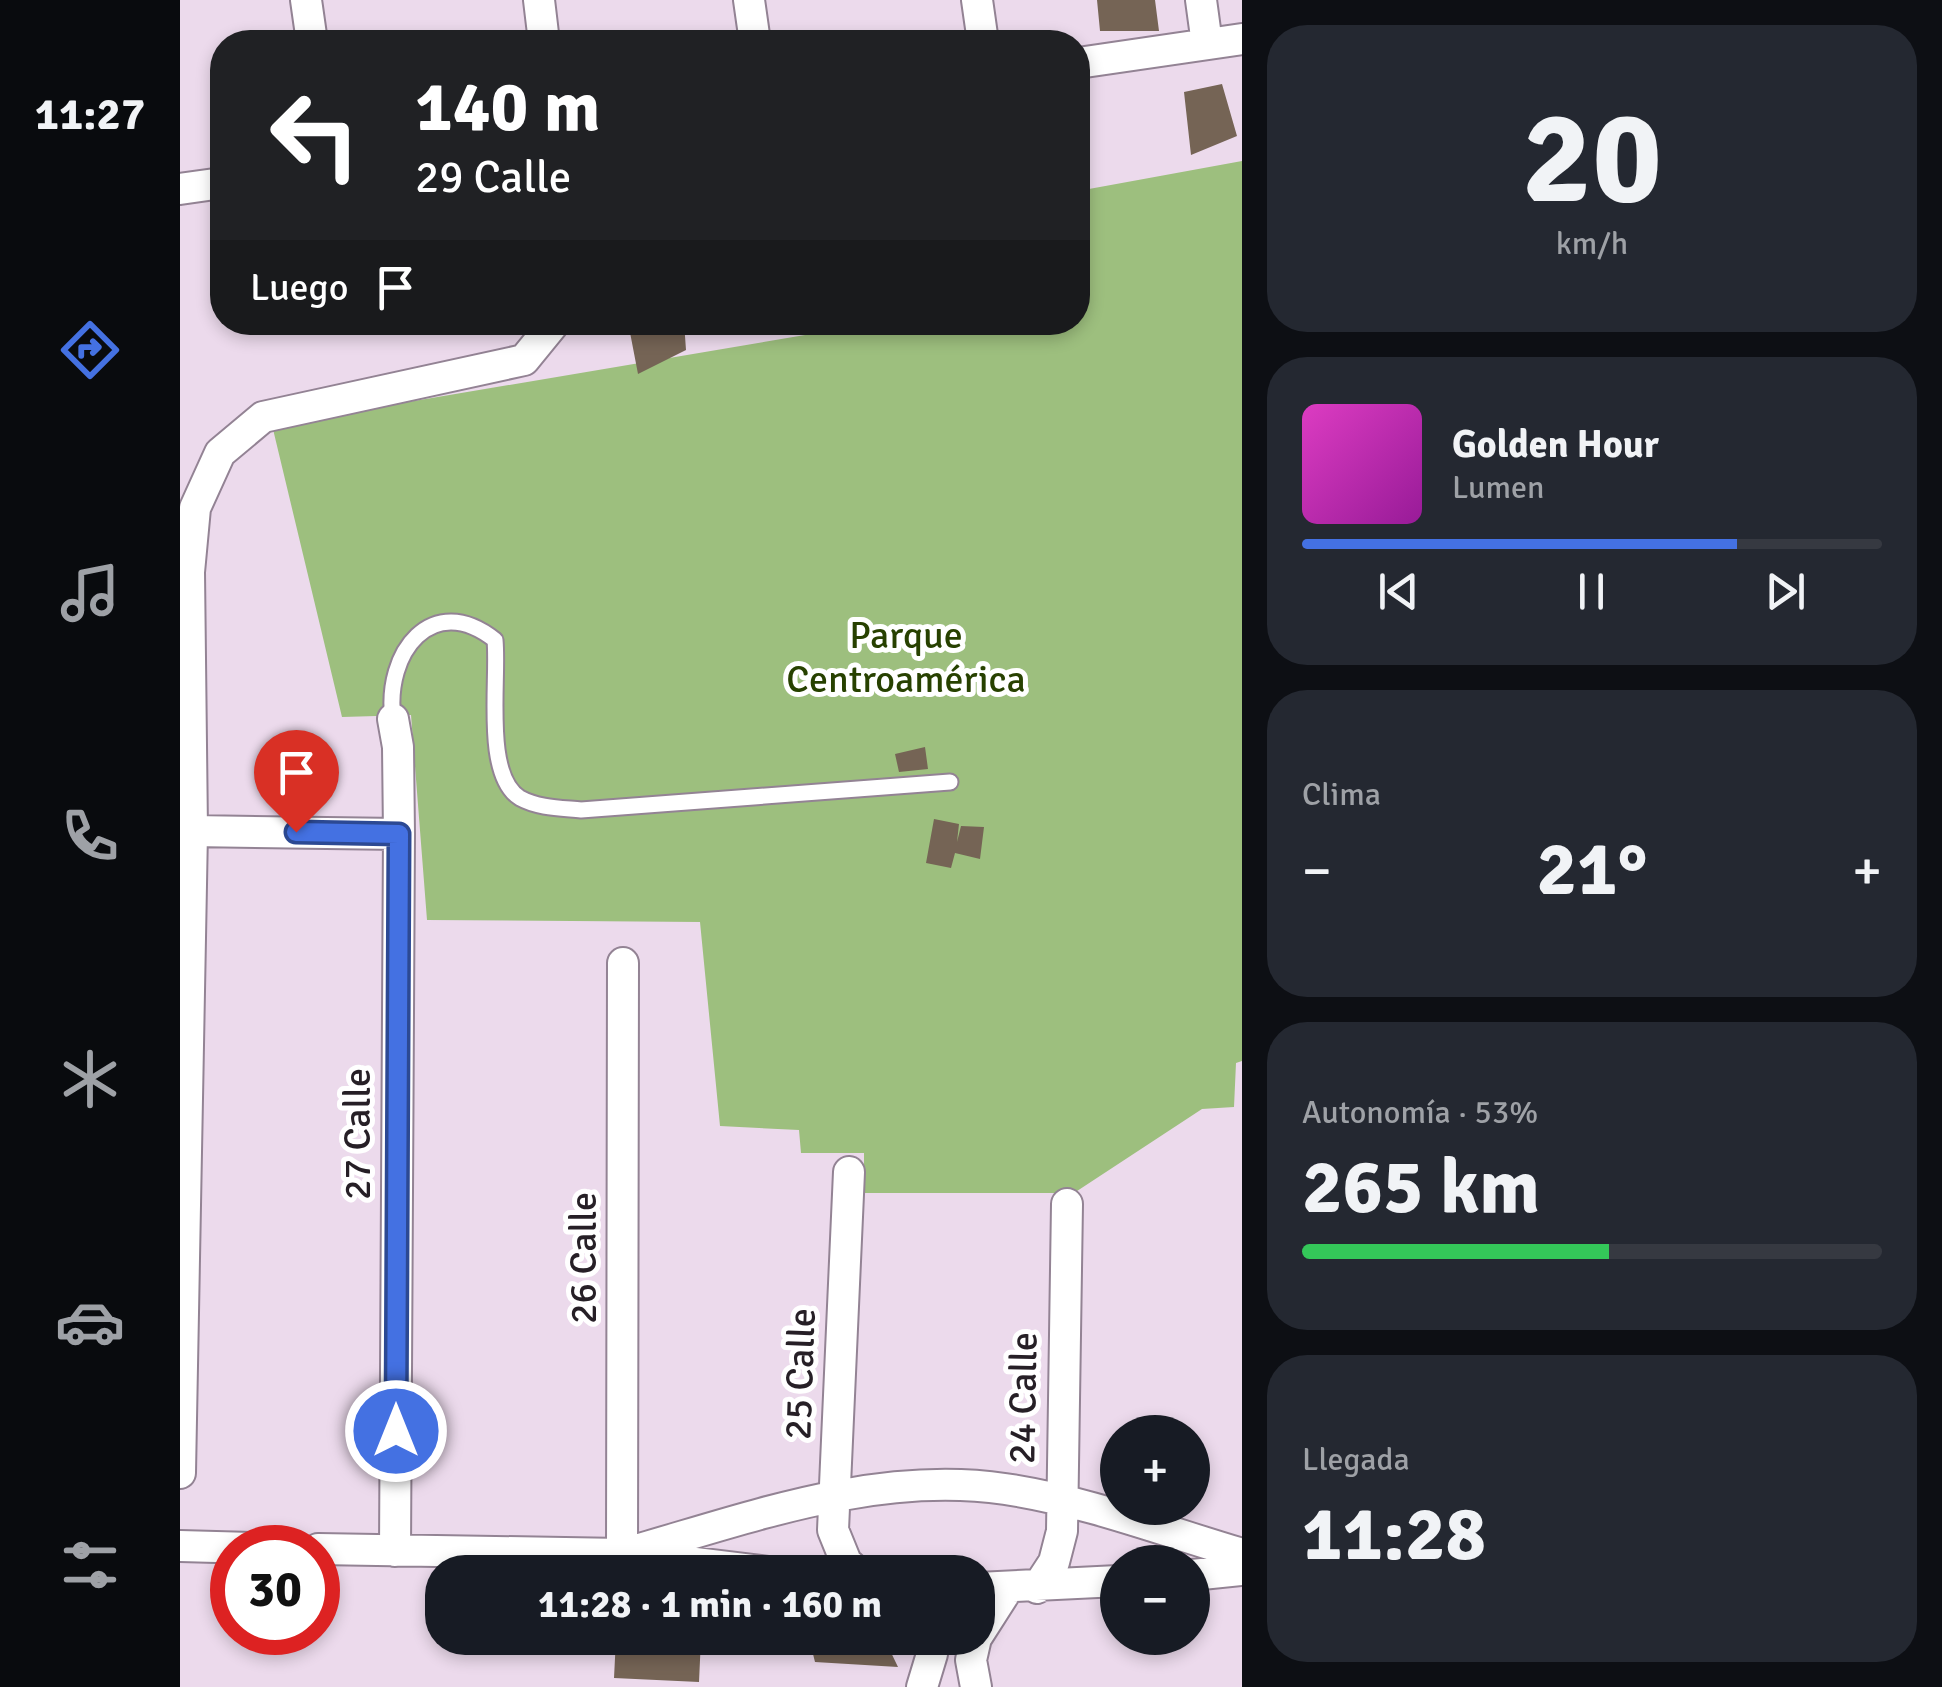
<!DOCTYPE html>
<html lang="es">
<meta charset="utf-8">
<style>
:root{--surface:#171b24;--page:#242831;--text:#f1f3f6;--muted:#9ea1a6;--line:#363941;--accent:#4471e2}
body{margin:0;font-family:Signika,sans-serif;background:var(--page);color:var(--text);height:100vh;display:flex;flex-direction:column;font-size:38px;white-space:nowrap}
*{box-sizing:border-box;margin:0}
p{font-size:32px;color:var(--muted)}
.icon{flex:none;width:55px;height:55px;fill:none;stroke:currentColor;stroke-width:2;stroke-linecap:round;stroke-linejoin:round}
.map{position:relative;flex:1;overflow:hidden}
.details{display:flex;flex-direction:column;gap:25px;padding:25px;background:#0d0f14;width:700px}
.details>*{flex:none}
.guide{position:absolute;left:30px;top:30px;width:880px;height:305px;border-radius:40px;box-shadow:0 5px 15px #0003;background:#202124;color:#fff;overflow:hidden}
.fabs{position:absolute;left:920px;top:1415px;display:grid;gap:20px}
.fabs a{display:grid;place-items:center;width:110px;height:110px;border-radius:50%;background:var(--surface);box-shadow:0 5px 15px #0003;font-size:50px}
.speed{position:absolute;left:30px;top:1525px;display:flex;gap:20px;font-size:50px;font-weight:700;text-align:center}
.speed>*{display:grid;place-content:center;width:130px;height:130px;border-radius:50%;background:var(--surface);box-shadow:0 5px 15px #0003;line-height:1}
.speed .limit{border:15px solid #d22;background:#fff;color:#111}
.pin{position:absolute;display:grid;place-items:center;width:85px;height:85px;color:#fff;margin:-102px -42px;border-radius:50% 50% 50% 0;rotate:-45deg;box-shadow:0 0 10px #0007}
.pin .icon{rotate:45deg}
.me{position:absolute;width:110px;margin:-55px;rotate:0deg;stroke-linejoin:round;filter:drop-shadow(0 0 8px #0008)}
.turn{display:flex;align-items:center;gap:35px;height:210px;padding:0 40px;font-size:45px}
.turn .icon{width:130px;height:130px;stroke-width:2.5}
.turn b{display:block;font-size:70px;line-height:85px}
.then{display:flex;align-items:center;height:95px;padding:0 40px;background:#0003;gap:20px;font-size:38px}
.big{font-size:75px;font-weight:700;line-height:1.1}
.details .widget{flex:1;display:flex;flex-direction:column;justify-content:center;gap:15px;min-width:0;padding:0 35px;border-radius:40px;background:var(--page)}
.details .dial{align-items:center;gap:0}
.dial b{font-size:130px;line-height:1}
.song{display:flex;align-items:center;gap:30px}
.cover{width:120px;height:120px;border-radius:15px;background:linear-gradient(135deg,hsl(310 70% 55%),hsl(300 70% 35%))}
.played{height:10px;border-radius:5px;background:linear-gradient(90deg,var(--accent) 75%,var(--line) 75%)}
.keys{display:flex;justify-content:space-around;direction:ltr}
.heat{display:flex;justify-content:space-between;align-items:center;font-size:55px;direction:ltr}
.charge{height:15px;border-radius:8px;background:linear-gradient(90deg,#34c759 53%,var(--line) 0)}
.trip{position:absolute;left:245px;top:1555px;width:570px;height:100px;border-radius:40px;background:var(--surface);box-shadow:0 5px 15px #0003;font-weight:700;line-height:100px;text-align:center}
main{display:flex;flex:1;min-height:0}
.tab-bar{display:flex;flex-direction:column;width:180px;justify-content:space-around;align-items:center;background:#090b0e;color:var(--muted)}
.tab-bar .icon{width:70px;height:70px}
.tab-bar .active{color:var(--accent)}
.tab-bar b{font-size:45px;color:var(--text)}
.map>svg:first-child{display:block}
</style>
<main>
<nav class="tab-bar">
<b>11:27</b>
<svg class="icon active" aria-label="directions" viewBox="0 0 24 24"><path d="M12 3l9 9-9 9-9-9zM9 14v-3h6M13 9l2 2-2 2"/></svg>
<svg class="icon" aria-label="music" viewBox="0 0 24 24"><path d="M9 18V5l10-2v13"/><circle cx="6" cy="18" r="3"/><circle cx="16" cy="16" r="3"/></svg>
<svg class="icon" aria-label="phone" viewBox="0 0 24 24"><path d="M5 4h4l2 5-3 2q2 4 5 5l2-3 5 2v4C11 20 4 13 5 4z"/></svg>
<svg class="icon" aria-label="climate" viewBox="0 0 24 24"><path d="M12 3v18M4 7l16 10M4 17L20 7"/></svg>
<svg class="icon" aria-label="car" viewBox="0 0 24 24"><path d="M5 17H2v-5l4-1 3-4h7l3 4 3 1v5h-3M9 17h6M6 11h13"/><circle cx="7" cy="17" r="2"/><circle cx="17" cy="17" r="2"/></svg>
<svg class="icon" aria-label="filters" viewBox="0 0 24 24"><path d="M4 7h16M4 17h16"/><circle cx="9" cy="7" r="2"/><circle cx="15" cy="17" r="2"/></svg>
</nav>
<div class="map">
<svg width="1062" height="1687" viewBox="0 0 1062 1687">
<rect width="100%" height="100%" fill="#ecdaec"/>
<path fill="#9dbf7e" d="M1062 161V1061L1056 1063 1054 1107 1022 1109 894 1193H684V1153H621L619 1130 540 1126 520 922 247 920 231 715 162 717 92 425 625 335V323L898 322V191Z"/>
<path fill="#756455" d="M917 0H975L979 31H920Z
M1042 84 1057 136 1011 155 1004 92Z
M448 322H504L506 350 458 374Z
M745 747 748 769 719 772 715 754Z
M754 819 779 824 777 842 781 826 804 827 800 859 775 853 771 868 746 863Z
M436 1638H521L519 1682 434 1678Z
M629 1638H704L718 1667 635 1662Z"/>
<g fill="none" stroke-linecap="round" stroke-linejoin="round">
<g stroke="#938394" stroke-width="19">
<path id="lane" d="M213 719C204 653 252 590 315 640 319 680 303 775 340 798 358 808 381 808 401 810L770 782"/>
</g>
<g stroke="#938394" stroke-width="34">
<path id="street" d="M126 0 132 42
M359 0 364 42
M569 0 575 42
M797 0 803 42
M1021 0 1027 44
M898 63 1062 39
M0 189 42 183
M213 719 218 747 219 834 215 1551
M12 831 219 834
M669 1172 653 1530 666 1562 677 1572
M0 1473 12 831 9 572 15 508 40 453 83 417 344 360 375 322
M0 1546 72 1548
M138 1549 442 1554 589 1572
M442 1554C567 1519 694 1470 825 1489 906 1501 984 1531 1062 1554
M442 1554 443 963
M1012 1575 1062 1570
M798 1588 938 1581
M857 1588 874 1562 882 1531 887 1204
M798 1635 828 1588
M742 1687 752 1654 748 1638
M796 1687 791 1660 796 1638"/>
</g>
<use href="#lane" stroke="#fff" stroke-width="15"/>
<use href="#street" stroke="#fff" stroke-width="30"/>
</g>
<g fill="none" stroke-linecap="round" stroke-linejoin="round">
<g stroke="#2c4993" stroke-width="25">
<path id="route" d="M116 832 219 834 216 1431"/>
</g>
<use href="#route" stroke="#4471e2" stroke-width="18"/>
</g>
<g text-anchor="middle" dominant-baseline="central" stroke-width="10" stroke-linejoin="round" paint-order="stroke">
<g font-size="38" fill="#274100" stroke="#fff">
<text x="726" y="635">Parque<tspan x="726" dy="44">Centroamérica</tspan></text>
</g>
<g font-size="38" fill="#261f26" stroke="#fff">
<text transform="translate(177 1134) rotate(-90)">27 Calle</text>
<text transform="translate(403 1258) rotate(-90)">26 Calle</text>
<text transform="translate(620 1374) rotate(-88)">25 Calle</text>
<text transform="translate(843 1398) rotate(-89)">24 Calle</text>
</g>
</g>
</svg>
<div class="fabs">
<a>+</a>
<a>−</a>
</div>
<div class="speed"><div class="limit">30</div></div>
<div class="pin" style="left:116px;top:832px;background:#d93025"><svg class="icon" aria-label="arrive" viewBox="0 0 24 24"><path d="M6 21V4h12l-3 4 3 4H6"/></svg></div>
<svg class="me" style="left:216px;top:1431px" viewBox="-20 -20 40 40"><circle r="17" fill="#4471e2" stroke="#fff" stroke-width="3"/><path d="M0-11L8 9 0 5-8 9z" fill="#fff"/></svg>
<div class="trip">11:28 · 1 min · 160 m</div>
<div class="guide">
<div class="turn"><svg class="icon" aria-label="left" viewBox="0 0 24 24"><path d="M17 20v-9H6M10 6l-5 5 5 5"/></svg><div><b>140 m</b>29 Calle</div></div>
<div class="then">Luego<svg class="icon" aria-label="arrive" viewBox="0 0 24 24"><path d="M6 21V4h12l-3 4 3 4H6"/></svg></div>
</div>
</div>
<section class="details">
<div class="widget dial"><b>20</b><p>km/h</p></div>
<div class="widget">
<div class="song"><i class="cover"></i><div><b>Golden Hour</b><p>Lumen</p></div></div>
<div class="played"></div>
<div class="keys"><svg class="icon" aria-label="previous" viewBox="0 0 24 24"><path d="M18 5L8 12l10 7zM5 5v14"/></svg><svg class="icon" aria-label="pause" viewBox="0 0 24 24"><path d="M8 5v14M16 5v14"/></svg><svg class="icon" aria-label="next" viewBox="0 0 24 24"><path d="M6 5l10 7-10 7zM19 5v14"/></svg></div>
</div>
<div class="widget"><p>Clima</p>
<div class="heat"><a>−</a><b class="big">21°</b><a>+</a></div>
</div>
<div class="widget"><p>Autonomía · 53%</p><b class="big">265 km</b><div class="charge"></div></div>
<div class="widget"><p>Llegada</p><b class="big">11:28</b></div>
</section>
</main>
